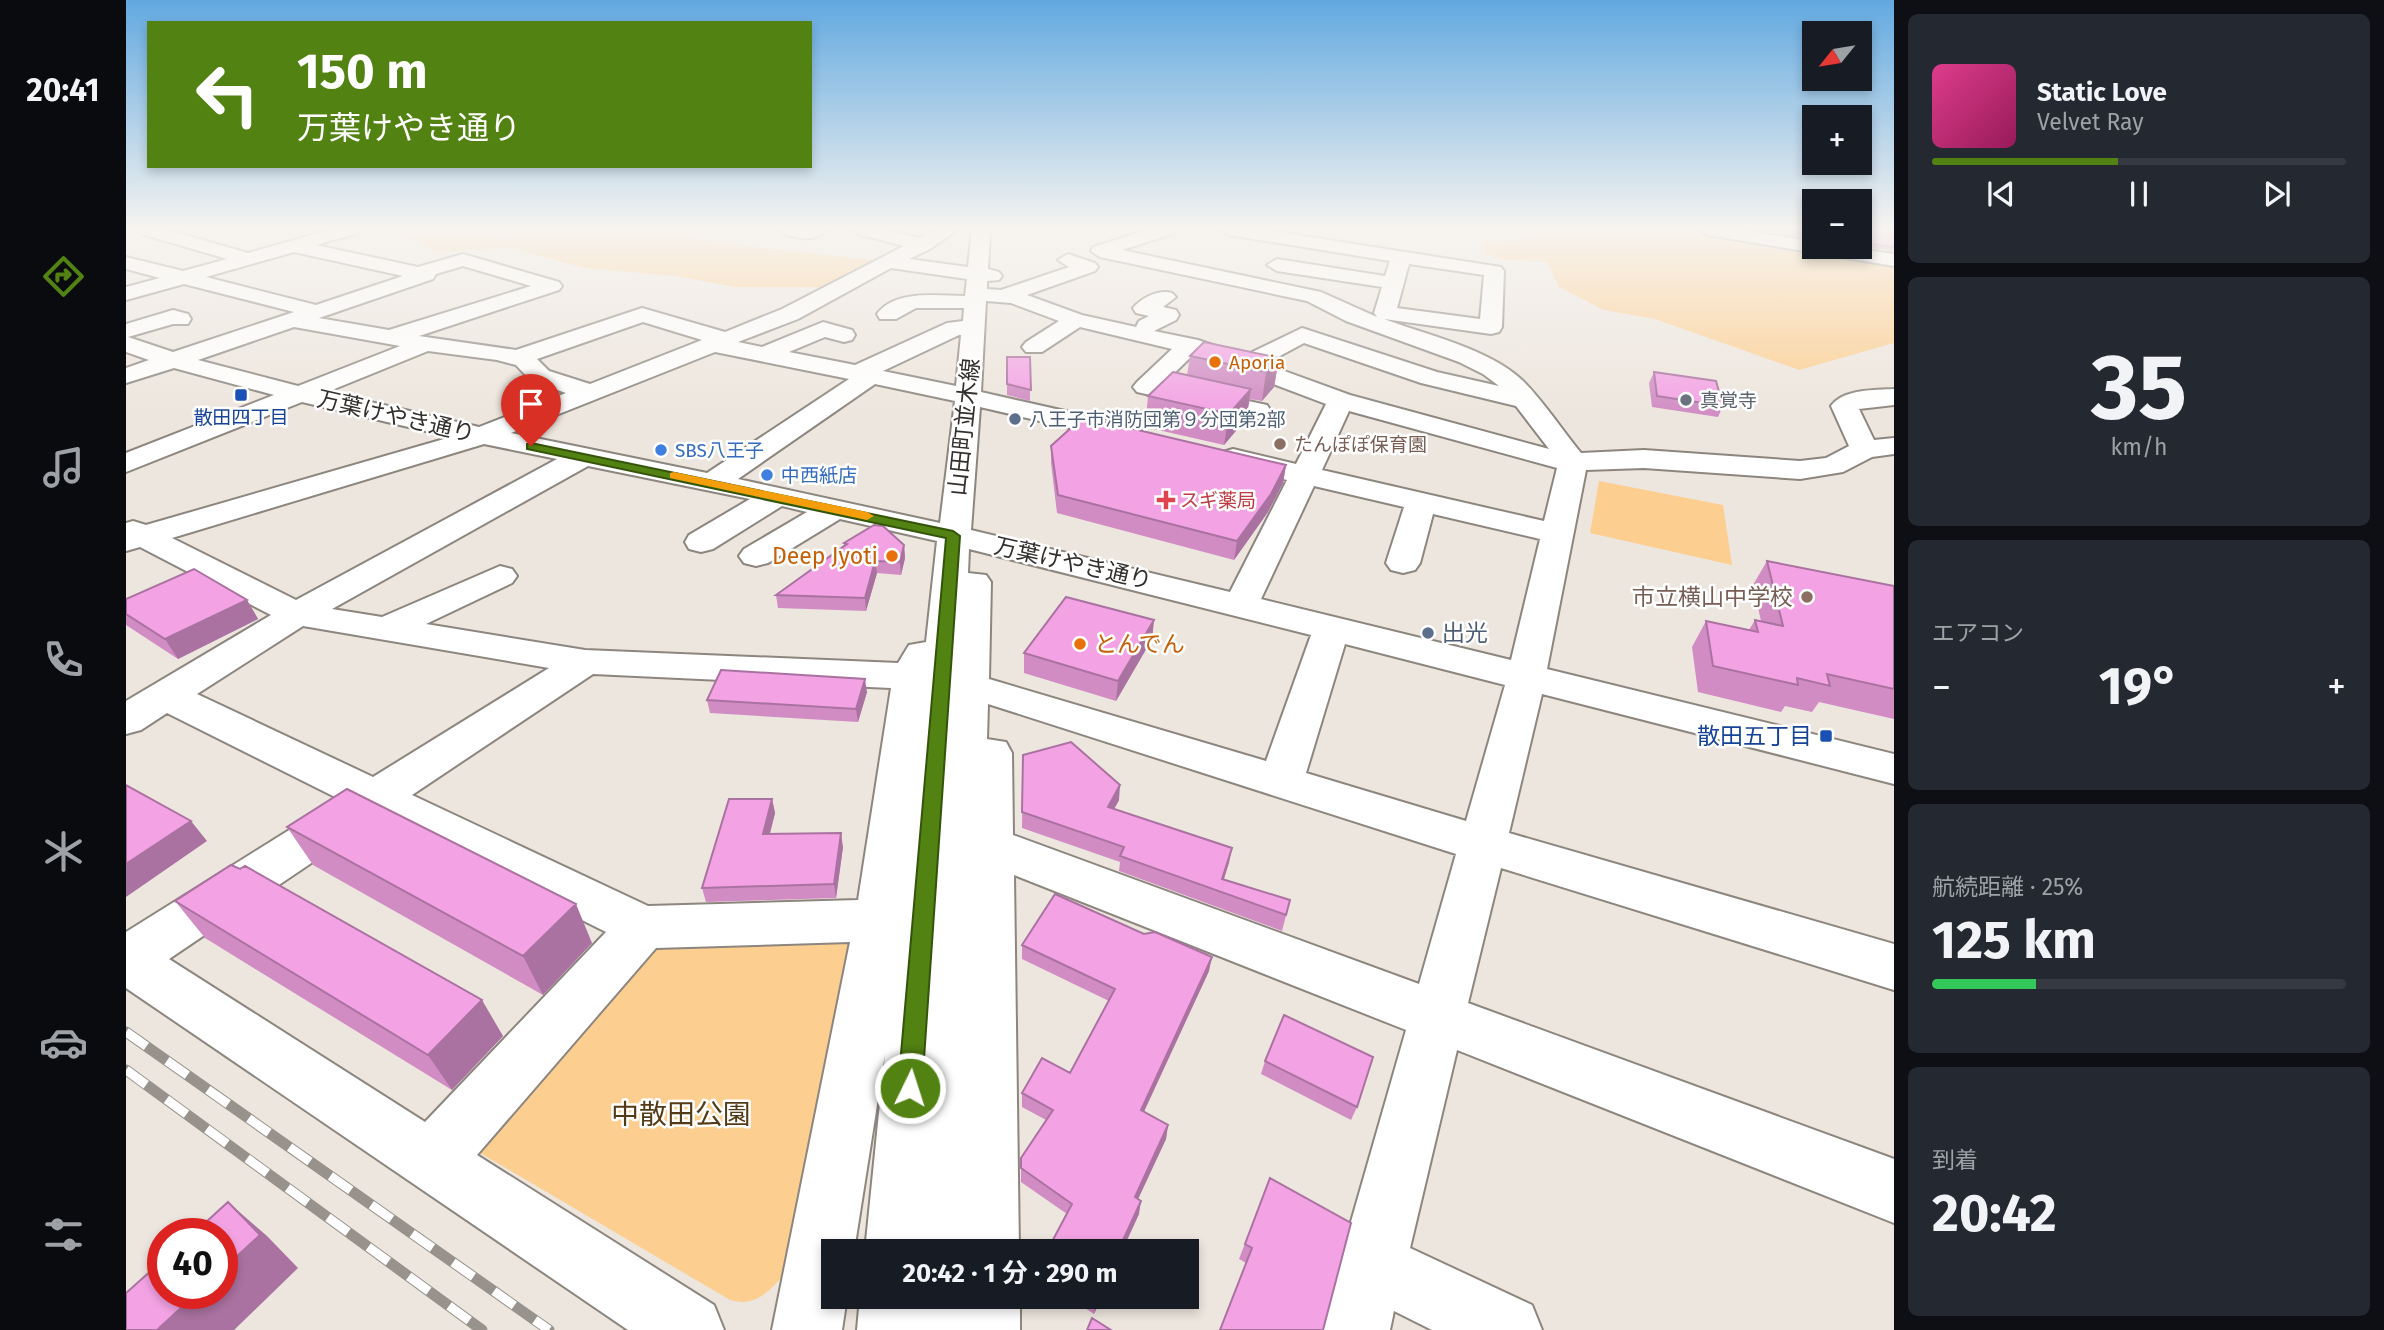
<!DOCTYPE html>
<html lang="ja">
<meta charset="utf-8">
<style>
:root{--surface:#171b24;--page:#242831;--text:#f1f3f6;--muted:#9ea1a6;--line:#363941;--accent:#528211}
body{margin:0;font-family:"Fira Sans","Noto Sans JP",sans-serif;background:var(--page);color:var(--text);height:100vh;display:flex;flex-direction:column;font-size:26px;white-space:nowrap}
*{box-sizing:border-box;margin:0}
p{font-size:23px;color:var(--muted)}
.icon{flex:none;width:38px;height:38px;fill:none;stroke:currentColor;stroke-width:2;stroke-linecap:round;stroke-linejoin:round}
.map{position:relative;flex:1;overflow:hidden}
.side{display:flex;flex-direction:column;gap:14px;padding:14px;background:#0d0f14;width:490px}
.side>*{flex:none}
.top-card{position:absolute;left:21px;top:21px;width:665px;height:147px;border-radius:0px;box-shadow:0 4px 10px #0003;background:#528211;color:#fff;overflow:hidden}
.needle{width:46px;rotate:240deg}
.fabs{position:absolute;left:1676px;top:21px;display:grid;gap:14px}
.fabs a{display:grid;place-items:center;width:70px;height:70px;border-radius:0px;background:var(--surface);box-shadow:0 4px 10px #0003;font-size:35px}
.speed{position:absolute;left:21px;top:1218px;display:flex;gap:14px;font-size:35px;font-weight:700;text-align:center}
.speed>*{display:grid;place-content:center;width:91px;height:91px;border-radius:50%;background:var(--surface);box-shadow:0 4px 10px #0003;line-height:1}
.speed .limit{border:10px solid #d22;background:#fff;color:#111}
.pin{position:absolute;display:grid;place-items:center;width:60px;height:60px;color:#fff;margin:-72px -30px;border-radius:50% 50% 50% 0;rotate:-45deg;box-shadow:0 0 7px #0007}
.pin .icon{rotate:45deg}
.me{position:absolute;width:77px;margin:-38px;rotate:4deg;stroke-linejoin:round;filter:drop-shadow(0 0 5px #0008)}
.turn{display:flex;align-items:center;gap:24px;height:147px;padding:0 35px;font-size:32px}
.turn .icon{width:91px;height:91px;stroke-width:2.5}
.turn b{display:block;font-size:49px;line-height:60px}
.big{font-size:52px;font-weight:700;line-height:1.1}
.side .widget{flex:1;display:flex;flex-direction:column;justify-content:center;gap:10px;min-width:0;padding:0 24px;border-radius:10px;background:var(--page)}
.side .dial{align-items:center;gap:0}
.dial b{font-size:91px;line-height:1}
.song{display:flex;align-items:center;gap:21px}
.cover{width:84px;height:84px;border-radius:10px;background:linear-gradient(135deg,hsl(330 70% 55%),hsl(330 70% 35%))}
.played{height:7px;border-radius:4px;background:linear-gradient(90deg,var(--accent) 45%,var(--line) 45%)}
.keys{display:flex;justify-content:space-around;direction:ltr}
.heat{display:flex;justify-content:space-between;align-items:center;font-size:38px;direction:ltr}
.charge{height:10px;border-radius:5px;background:linear-gradient(90deg,#34c759 25%,var(--line) 0)}
.trip{position:absolute;left:695px;top:1239px;width:378px;height:70px;border-radius:0px;background:var(--surface);box-shadow:0 4px 10px #0003;font-weight:700;line-height:70px;text-align:center}
main{display:flex;flex:1;min-height:0}
.tab-bar{display:flex;flex-direction:column;width:126px;justify-content:space-around;align-items:center;background:#090b0e;color:var(--muted)}
.tab-bar .icon{width:49px;height:49px}
.tab-bar .selected{color:var(--accent)}
.tab-bar b{font-size:32px;color:var(--text)}
.map>svg:first-child{display:block}
</style>
<main>
<nav class="tab-bar">
<b>20:41</b>
<svg class="icon selected" aria-label="directions" viewBox="0 0 24 24"><path d="M12 3l9 9-9 9-9-9zM9 14v-3h6M13 9l2 2-2 2"/></svg>
<svg class="icon" aria-label="music" viewBox="0 0 24 24"><path d="M9 18V5l10-2v13"/><circle cx="6" cy="18" r="3"/><circle cx="16" cy="16" r="3"/></svg>
<svg class="icon" aria-label="phone" viewBox="0 0 24 24"><path d="M5 4h4l2 5-3 2q2 4 5 5l2-3 5 2v4C11 20 4 13 5 4z"/></svg>
<svg class="icon" aria-label="climate" viewBox="0 0 24 24"><path d="M12 3v18M4 7l16 10M4 17L20 7"/></svg>
<svg class="icon" aria-label="car" viewBox="0 0 24 24"><path d="M5 17H2v-5l4-1 3-4h7l3 4 3 1v5h-3M9 17h6M6 11h13"/><circle cx="7" cy="17" r="2"/><circle cx="17" cy="17" r="2"/></svg>
<svg class="icon" aria-label="filters" viewBox="0 0 24 24"><path d="M4 7h16M4 17h16"/><circle cx="9" cy="7" r="2"/><circle cx="15" cy="17" r="2"/></svg>
</nav>
<div class="map">
<svg width="1768" height="1330" viewBox="0 0 1768 1330">
<rect width="100%" height="100%" fill="#ede6de"/>
<path fill="#fcce90" d="M284 230H573L576 241 746 260V270L710 287H609L550 276 458 268 385 248 312 252 277 234Z
M1381 230H1557L1768 264V343L1673 370 1529 319 1478 310 1433 287 1421 261 1380 260 1360 254 1355 243 1397 242Z
M1473 481 1597 505 1606 565 1464 533Z
M524 944H725L662 1271C644 1289 632 1308 604 1300L344 1147Z"/>
<g fill="none" stroke-linecap="round" stroke-linejoin="round">
<g stroke="#8c867f" stroke-width="4">
<path id="minor" d="M13 230H42L122 253 203 230H232L229 234 190 245 292 267 337 254 433 282 436 286 433 290 293 336 390 350 516 308 599 332 656 309 778 246 732 234 729 230H760L793 238 808 230H831L804 249 783 259 842 267 846 230H864L862 269 873 272 876 276 873 280 861 281V289L875 290 943 267 932 260 942 254 969 263 972 267 969 271 901 295 956 315 1010 327 1013 321 1023 316 1010 313 1007 308C1015 298 1033 289 1046 293L1050 297 1037 307 1050 310 1053 315 1050 320 1028 331 1072 340 1118 356 1176 328 1311 372 1373 386 1357 374 1333 362 1220 321 1181 301 974 257 965 251 967 247 1021 230H1049L1046 234 996 250 1195 292 1251 317 1248 313 1256 287 1151 271 1141 265 1151 259 1259 276 1264 261 1103 235 1094 230H1139L1375 267 1378 271 1376 327 1373 332 1365 334 1258 319C1301 335 1364 349 1397 381 1418 402 1436 430 1455 453L1518 450 1674 461 1700 458 1723 446 1705 406C1717 389 1749 390 1768 389V405L1733 409 1748 440 1768 438V454L1746 457 1717 472 1674 479 1518 468 1460 470 1421 669 1768 754V784L1416 694 1383 833 1768 944V990L1375 868 1342 1003 1768 1159V1223L1331 1050 1284 1248 1406 1305 1416 1330H1306L1268 1311 1264 1330H1194L1280 1030 888 875 893 1251H739L759 1054 728 1251H707V1297H721L716 1330H646L724 942 530 948 351 1155 588 1305 598 1330H502L0 988V932L213 799 41 713 15 730 0 734V701L145 615 14 547 0 551V523L7 521 20 525 325 437 176 402 0 472V453L148 395 48 368 0 383V368L23 360 0 352V324L47 310 62 314 65 319 62 324H47L2 337 47 352 168 312 58 284 0 300V287L34 278 0 269V257L57 271 101 259 16 234ZM168 252 277 276 190 305 80 277ZM1283 264 1358 275 1354 319 1271 308ZM337 266 405 286 263 330 193 318 307 279 310 274ZM765 268 841 279 839 296C813 296 769 289 751 314L754 319H770L790 308H838L837 321 821 323 729 365 663 352 699 337 718 342 726 340 729 335 726 330 697 322 636 347 612 342 672 319ZM860 301 885 303 933 321 900 342 896 347 900 352H916L954 327 1046 349 1011 382 1007 387 1011 392 1132 419 1141 417 1145 411 1141 405 1038 383 1068 354 1200 404 1170 464 1107 449 1097 452 1093 458 1097 464 1161 480 1104 592 845 530 854 407 1004 442 1014 440 1018 434 1014 428 855 392ZM517 322 576 340 464 384 423 371 411 359ZM168 327 274 346 172 386 72 360ZM833 335H835L830 386 757 371ZM1178 343 1295 383 1390 406 1423 449 1224 395 1139 364ZM302 351 371 360 390 365 405 381 440 393 353 427 201 392ZM589 352 723 379 581 473 385 433ZM749 384 829 401 814 523 612 479ZM1223 411 1431 468 1418 521 1196 470ZM358 444 431 459 170 600 46 538ZM462 466 624 499 563 535 559 542 563 549 575 552 587 549 656 506 681 512 618 549 613 556 618 563 630 566 642 563 714 519 811 541 800 642 783 645 772 663 459 650 300 624 386 583 391 576 386 569 374 566 256 617 206 609ZM1188 486 1278 507 1260 563 1265 570 1277 573 1289 570 1294 563 1307 514 1414 539 1385 660 1135 599ZM843 549 1185 635 1140 761 863 679 865 582 860 575 842 573ZM177 626 423 668 247 777 71 694ZM1219 644 1379 685 1340 821 1180 773ZM467 674 765 688 732 900 522 906 286 795ZM862 704 1330 854 1293 984 887 835 886 753 880 742 861 739ZM252 818 480 932 299 1122 43 959Z
M654 230H701C689 243 672 238 657 234Z
M1573 230H1616L1689 242V247H1721L1768 254V266L1582 235Z
M734 1297H894V1330H731Z"/>
</g>
<use href="#minor" fill="#fff" fill-rule="evenodd"/>
<g stroke="#97928c" stroke-width="11">
<path id="rail" d="M0 1032 423 1330
M0 1070 356 1330"/>
</g>
<use href="#rail" stroke="#fff" stroke-width="9" stroke-dasharray="25" stroke-linecap="butt"/>
</g>
<path fill="#d18cc4" d="M1633 230H1689V239Z
M1734 230H1768V251L1734 246Z
M1064 356 1153 358 1148 387 1136 401 1124 399 1120 419 1098 445 1019 427 1022 396 1061 375Z
M881 357H904V401L881 395Z
M1528 372 1597 406 1592 417 1526 407 1523 383Z
M925 446 1160 465 1157 483 1142 512 1108 560 931 513 925 463Z
M718 543 778 545 779 558 775 575 751 573 740 611 652 608 650 595 718 545Z
M1641 561 1768 586V719L1693 702 1686 712 1659 706 1655 712 1572 692 1566 647 1580 621 1623 630 1629 620 1635 621 1627 585Z
M0 599 121 600 132 619 52 659 0 625Z
M1028 620 1026 639 990 701 898 673V653Z
M741 692 732 722 584 713 581 700Z
M897 755 993 800 988 809 1106 848 1098 879 1164 900 1156 931 993 871 994 862 896 828Z
M646 799 649 813 644 834 717 847 710 898 580 902 576 888Z
M161 827 466 943 417 995 187 865Z
M49 901 377 1036 326 1090 79 938Z
M896 945 1083 971 1018 1112 1042 1125 1040 1139 1012 1199 1013 1214 996 1251H921L941 1214 895 1182V1158L920 1120 896 1107V1093L944 1073 983 1001 896 959Z
M1139 1061 1231 1107 1225 1120 1135 1074Z
M1144 1178 1197 1330 1120 1263 1113 1259Z
M942 1297H976L968 1314Z"/>
<path fill="#aa72a0" d="M1153 358 1148 387 1136 401 1140 372Z
M1125 389 1120 419 1098 445 1103 414Z
M1160 465 1157 483 1142 512 1108 560 1111 541Z
M778 545 779 558 775 575 774 562Z
M749 561 751 573 740 611 739 598Z
M121 600 132 619 52 659 39 639Z
M1028 620 1026 639 990 701 992 681Z
M739 679 741 692 732 722 730 709Z
M994 785 993 800 981 822 982 807Z
M646 799 649 813 640 848 637 834Z
M65 821 81 841 0 897V864Z
M715 833 717 847 710 898 708 884Z
M1106 848 1103 863 1093 894 1096 879Z
M450 904 466 943 417 995 397 956Z
M1086 957 1083 971 1012 1124 1015 1110Z
M356 1000 377 1036 326 1090 302 1055Z
M1042 1125 1040 1139 1007 1210 1009 1197Z
M1015 1201 1013 1214 996 1251H992Z
M102 1202 141 1236 172 1268 108 1330H31L71 1293H96V1270Z
M972 1297H976L968 1314 970 1302Z"/>
<path fill="#f3a3e4" stroke="#aa72a0" stroke-width="2" d="M1661 230H1689V235Z
M1734 230H1768V247L1734 242Z
M1078 342 1153 358 1140 372 1064 356Z
M881 357H904L905 390 881 384Z
M1047 372 1125 389 1103 414 1022 396Z
M1528 372 1590 381 1597 406 1531 396Z
M957 417 1160 465 1145 494 1111 541 932 495 925 446Z
M748 525 757 526 778 545 774 562 749 561 739 598 650 595 721 544 718 543Z
M1641 561 1768 586V689L1701 674 1704 686 1671 678 1672 685 1587 666 1580 621 1632 632 1629 620 1657 626Z
M68 569 121 600 39 639 0 614V599Z
M940 597 1028 620 992 681 898 653Z
M595 670 739 679 730 709 581 700Z
M945 742 994 785 982 807 1106 848 1096 879 1164 900 1160 915 994 856 998 847 896 812 897 755Z
M0 785 65 821 0 864Z
M221 789 450 904 397 956 161 827Z
M603 799H646L637 834 715 833 708 884 576 888Z
M105 865 114 869 119 866 356 1000 302 1055 49 901Z
M929 894 1018 934 1029 932 1086 957 1015 1110 1042 1125 1009 1197 1015 1201 992 1251H921L946 1204 895 1168V1158L927 1110 896 1093 916 1058 944 1073 989 989 896 945Z
M1158 1015 1247 1057 1231 1107 1139 1061Z
M1144 1178 1225 1223 1197 1330H1094L1126 1248 1119 1244Z
M102 1202 134 1235 96 1270V1234H67Z
M37 1260V1293H71L31 1330H0V1293Z
M961 1297H972L970 1302Z
M966 1318 985 1330H961Z"/>
<linearGradient id="sky" x2="0" y2="1"><stop stop-color="#62a9e0"/><stop offset="0.55" stop-color="#f7f4f0"/><stop offset="1" stop-color="#f7f4f0" stop-opacity="0"/></linearGradient>
<rect width="1768" height="416" fill="url(#sky)"/>
<path fill="#528211" stroke="#35540b" stroke-width="2" d="M405 443 827 531 834 536 796 1088 793 1096 784 1100 775 1096 772 1088 820 538 401 449V444Z"/>
<path fill="#f59e0b" d="M548 472 741 512 748 516 741 520 544 478V473Z"/>
<g fill="#e8710a" stroke="#fff" stroke-width="2.5">
<circle cx="1089" cy="362" r="7"/>
<circle cx="766" cy="556" r="7"/>
<circle cx="954" cy="644" r="7"/>
</g>
<g fill="#1a4fb4" stroke="#fff" stroke-width="2.5">
<rect x="108" y="388" width="14" height="14" rx="3.5"/>
<rect x="1693" y="729" width="14" height="14" rx="3.5"/>
</g>
<circle fill="#6b7280" stroke="#fff" stroke-width="2.5" cx="1560" cy="400" r="7"/>
<g fill="#5c6f8a" stroke="#fff" stroke-width="2.5">
<circle cx="889" cy="419" r="7"/>
<circle cx="1302" cy="633" r="7"/>
</g>
<g fill="#8d6e63" stroke="#fff" stroke-width="2.5">
<circle cx="1154" cy="444" r="7"/>
<circle cx="1681" cy="597" r="7"/>
</g>
<g fill="#3f7fe0" stroke="#fff" stroke-width="2.5">
<circle cx="535" cy="450" r="7"/>
<circle cx="641" cy="475" r="7"/>
</g>
<path fill="#e0444e" stroke="#fff" stroke-width="2.5" d="M1036.5 489.5h7v7h7v7h-7v7h-7v-7h-7v-7h7z"/>
<g text-anchor="middle" dominant-baseline="central" stroke-width="5" stroke-linejoin="round" paint-order="stroke">
<g font-size="19" fill="#c56008" stroke="#fff" text-anchor="start">
<text x="1103" y="362">Aporia</text>
</g>
<g font-size="19" fill="#5b616d" stroke="#fff" text-anchor="start">
<text x="1574" y="400">真覚寺</text>
</g>
<g font-size="19" fill="#164399" stroke="#fff">
<text x="115" y="417">散田四丁目</text>
</g>
<g font-size="19" fill="#4e5e75" stroke="#fff" text-anchor="start">
<text x="903" y="419">八王子市消防団第９分団第2部</text>
</g>
<g font-size="19" fill="#785e54" stroke="#fff" text-anchor="start">
<text x="1168" y="444">たんぽぽ保育園</text>
</g>
<g font-size="19" fill="#366cbe" stroke="#fff" text-anchor="start">
<text x="549" y="450">SBS八王子</text>
<text x="655" y="475">中西紙店</text>
</g>
<g font-size="19" fill="#be3a42" stroke="#fff" text-anchor="start">
<text x="1054" y="500">スギ薬局</text>
</g>
<g font-size="23" fill="#322f2c" stroke="#fff">
<text transform="translate(270 416) rotate(13)">万葉けやき通り</text>
<text transform="translate(838 427) rotate(-84)">山田町並木線</text>
<text transform="translate(947 563) rotate(13)">万葉けやき通り</text>
</g>
<g font-size="23" fill="#c56008" stroke="#fff" text-anchor="end">
<text x="752" y="556">Deep Jyoti</text>
<text x="968" y="644" text-anchor="start">とんでん</text>
</g>
<g font-size="23" fill="#785e54" stroke="#fff" text-anchor="end">
<text x="1667" y="597">市立横山中学校</text>
</g>
<g font-size="23" fill="#4e5e75" stroke="#fff" text-anchor="start">
<text x="1316" y="633">出光</text>
</g>
<g font-size="23" fill="#164399" stroke="#fff" text-anchor="end">
<text x="1686" y="736">散田五丁目</text>
</g>
<g font-size="28" fill="#543b17" stroke="#fff">
<text x="555" y="1114">中散田公園</text>
</g>
</g>
</svg>
<div class="fabs">
<a><svg class="needle" viewBox="-14 -14 28 28"><path d="M0-13l5 13h-10z" fill="#e53935"/><path d="M0 13l5-13h-10z" fill="#9ea1a6"/></svg></a>
<a>+</a>
<a>−</a>
</div>
<div class="speed"><div class="limit">40</div></div>
<div class="pin" style="left:405px;top:446px;background:#d93025"><svg class="icon" aria-label="arrive" viewBox="0 0 24 24"><path d="M6 21V4h12l-3 4 3 4H6"/></svg></div>
<svg class="me" style="left:784px;top:1088px" viewBox="-20 -20 40 40"><circle r="17" fill="#528211" stroke="#fff" stroke-width="3"/><path d="M0-11L8 9 0 5-8 9z" fill="#fff"/></svg>
<div class="trip">20:42 · 1 分 · 290 m</div>
<div class="top-card">
<div class="turn"><svg class="icon" aria-label="left" viewBox="0 0 24 24"><path d="M17 20v-9H6M10 6l-5 5 5 5"/></svg><div><b>150 m</b>万葉けやき通り</div></div>
</div>
</div>
<section class="side">
<div class="widget">
<div class="song"><i class="cover"></i><div><b>Static Love</b><p>Velvet Ray</p></div></div>
<div class="played"></div>
<div class="keys"><svg class="icon" aria-label="previous" viewBox="0 0 24 24"><path d="M18 5L8 12l10 7zM5 5v14"/></svg><svg class="icon" aria-label="pause" viewBox="0 0 24 24"><path d="M8 5v14M16 5v14"/></svg><svg class="icon" aria-label="next" viewBox="0 0 24 24"><path d="M6 5l10 7-10 7zM19 5v14"/></svg></div>
</div>
<div class="widget dial"><b>35</b><p>km/h</p></div>
<div class="widget"><p>エアコン</p>
<div class="heat"><a>−</a><b class="big">19°</b><a>+</a></div>
</div>
<div class="widget"><p>航続距離 · 25%</p><b class="big">125 km</b><div class="charge"></div></div>
<div class="widget"><p>到着</p><b class="big">20:42</b></div>
</section>
</main>
